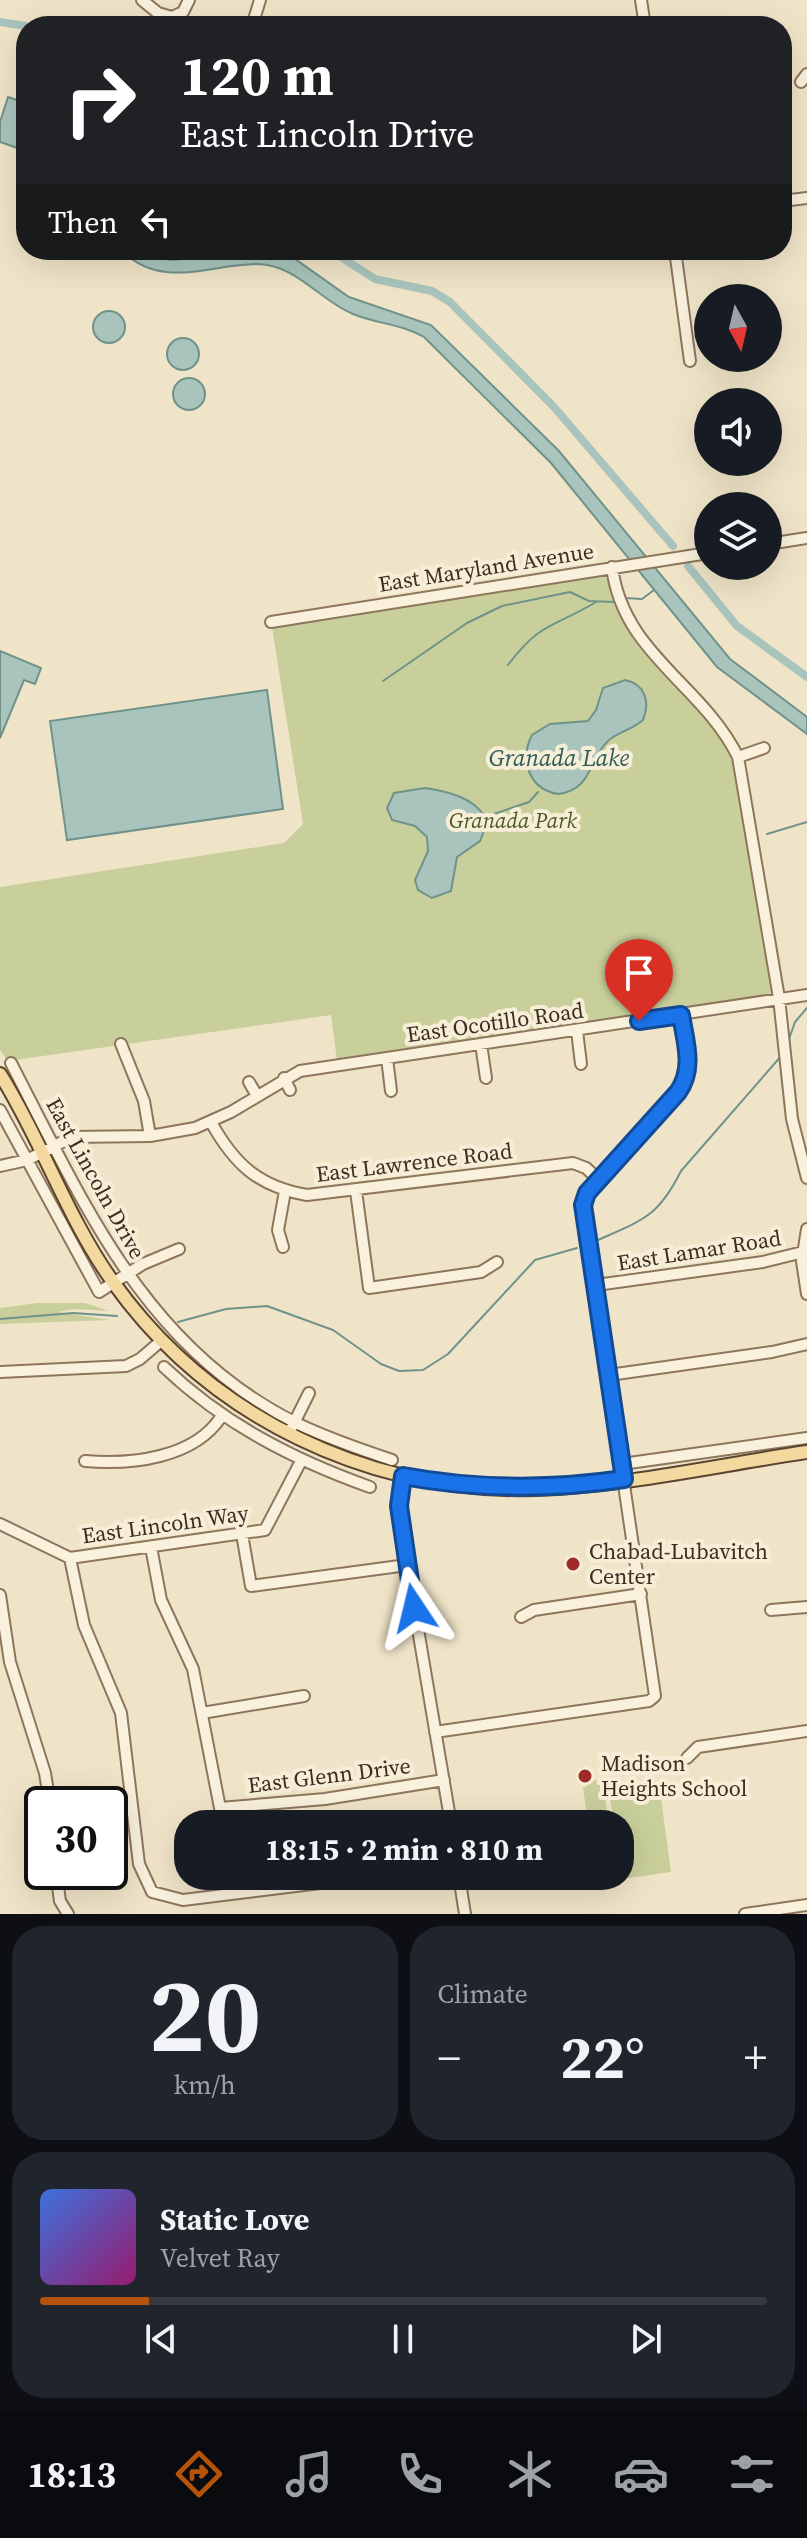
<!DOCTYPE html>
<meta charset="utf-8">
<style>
:root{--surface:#171b24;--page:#20242c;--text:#f1f3f6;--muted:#9ea1a6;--line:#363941;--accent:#b45309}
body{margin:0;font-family:"Source Serif 4",serif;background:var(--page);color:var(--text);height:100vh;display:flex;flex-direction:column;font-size:30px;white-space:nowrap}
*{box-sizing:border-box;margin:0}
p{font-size:26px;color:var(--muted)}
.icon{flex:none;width:44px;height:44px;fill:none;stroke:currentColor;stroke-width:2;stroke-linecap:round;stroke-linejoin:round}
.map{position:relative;height:1914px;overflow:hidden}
.side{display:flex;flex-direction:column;gap:12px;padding:12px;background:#0d0f14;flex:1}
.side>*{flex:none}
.hud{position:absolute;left:16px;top:16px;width:776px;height:244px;border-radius:32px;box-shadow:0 8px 32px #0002;background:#202124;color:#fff;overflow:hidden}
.needle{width:52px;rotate:172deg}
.fabs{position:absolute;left:694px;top:284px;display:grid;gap:16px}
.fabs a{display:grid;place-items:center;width:88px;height:88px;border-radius:50%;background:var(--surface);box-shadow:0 8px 32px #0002;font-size:40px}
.speed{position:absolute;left:24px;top:1786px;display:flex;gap:16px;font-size:40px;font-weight:700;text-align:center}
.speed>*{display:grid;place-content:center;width:104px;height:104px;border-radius:50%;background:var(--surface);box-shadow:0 8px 32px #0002;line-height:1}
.speed .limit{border:4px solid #111;border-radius:12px;background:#fff;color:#111}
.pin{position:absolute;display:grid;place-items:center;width:68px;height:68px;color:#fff;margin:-82px -34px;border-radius:50% 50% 50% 0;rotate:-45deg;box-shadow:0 0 8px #0007}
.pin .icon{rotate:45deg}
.me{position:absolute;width:88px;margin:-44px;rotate:350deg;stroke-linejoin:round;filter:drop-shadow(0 0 6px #0008)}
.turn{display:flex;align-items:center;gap:28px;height:168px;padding:0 32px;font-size:36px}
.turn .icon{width:104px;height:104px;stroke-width:2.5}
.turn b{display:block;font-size:56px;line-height:68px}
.then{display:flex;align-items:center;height:76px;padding:0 32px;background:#0003;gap:16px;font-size:30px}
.big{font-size:60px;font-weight:700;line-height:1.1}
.side .card{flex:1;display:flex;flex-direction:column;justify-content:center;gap:12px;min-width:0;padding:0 28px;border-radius:32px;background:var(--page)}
.side .dial{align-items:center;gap:0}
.dial b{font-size:104px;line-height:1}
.song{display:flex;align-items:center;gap:24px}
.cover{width:96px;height:96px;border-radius:12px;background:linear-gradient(135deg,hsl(220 70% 55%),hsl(320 70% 35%))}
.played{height:8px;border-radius:4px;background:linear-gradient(90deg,var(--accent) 15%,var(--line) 15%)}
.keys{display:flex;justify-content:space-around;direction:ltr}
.heat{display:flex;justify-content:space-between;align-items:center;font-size:44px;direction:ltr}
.side .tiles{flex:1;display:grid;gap:12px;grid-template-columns:1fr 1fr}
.card:last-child{grid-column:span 2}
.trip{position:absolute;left:174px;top:1810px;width:460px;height:80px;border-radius:32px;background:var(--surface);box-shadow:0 8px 32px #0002;font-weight:700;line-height:80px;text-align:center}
.tabs{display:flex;height:128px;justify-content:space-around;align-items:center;background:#090b0e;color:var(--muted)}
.tabs .icon{width:56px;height:56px}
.tabs .current{color:var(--accent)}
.tabs b{font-size:36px;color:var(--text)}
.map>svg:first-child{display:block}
</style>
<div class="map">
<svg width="807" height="1914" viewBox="0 0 807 1914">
<rect width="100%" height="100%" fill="#f0e4c8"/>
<path fill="#c9cf9b" d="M600 575 607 579C620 643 674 684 718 728L733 764 740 793 771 992 768 996 337 1060 331 1015 8 1061 0 1050V887L284 843 303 824 272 627Z
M37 1303H85L109 1311 74 1309 58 1312 110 1320 0 1324V1308Z
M596 1780 597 1785 603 1784 609 1824H588L583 1787H586V1781Z
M660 1791 671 1872 622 1879 620 1824H614L610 1798Z"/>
<path fill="#a9c4bc" stroke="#6f938a" stroke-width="2" d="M8 97 26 103V151L0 142V122Z
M121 250H141L170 260 273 252 295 259 349 297 431 325 559 451 730 659 807 717V734L717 667 551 463 424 337C402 324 377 324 353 314 319 300 296 264 256 264 207 265 161 290 121 250Z
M93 327a16 16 0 1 1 32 0a16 16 0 1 1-32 0Z
M167 354a16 16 0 1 1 32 0a16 16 0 1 1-32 0Z
M173 394a16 16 0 1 1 32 0a16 16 0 1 1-32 0Z
M0 651 41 668 35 684 24 680 0 738Z
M625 680C646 684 650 703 643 720 633 729 619 732 609 740 588 759 593 790 558 794 529 789 519 760 532 735L550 724 588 721 596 710 603 688Z
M267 690 283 809 67 840 50 721Z
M425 788C447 791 480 799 487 823L480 841 457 857 451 891 432 898 418 890 415 880 428 851 427 837 415 826 392 820 387 808 394 793Z"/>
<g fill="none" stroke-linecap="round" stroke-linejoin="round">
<path stroke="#6f938a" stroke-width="2" d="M625 598 642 599 654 590
M508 665C541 621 553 628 596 602
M383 681 467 623 502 606 570 592 589 601 615 602
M485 817 529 802 538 792
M767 834 807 822
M788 1042 795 1022 807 1008
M598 1240C643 1220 658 1217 681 1171L782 1055
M0 1319 73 1313 117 1316
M178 1322 226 1309 267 1306 333 1330 381 1364 399 1371 423 1370 448 1354 535 1260 577 1248"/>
<path stroke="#a9c4bc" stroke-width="8" d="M0 22 26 26
M330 250 375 279 432 291 450 302 554 407 673 546
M688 566 737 626 807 677"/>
<g stroke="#8d765c" stroke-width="14">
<path id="minor" d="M142 0 158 13 172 17 183 12 189 0
M641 0 645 26
M179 26H186
M252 26 260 0
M801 82 807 74
M782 201 807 198
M675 250 690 361
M768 544 807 538
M612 567C623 654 702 684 738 757L779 998 792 1119 807 1178
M271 622 708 553
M738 757 764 748
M577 1031 581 1064
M121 1044 144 1101 150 1136
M481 1044 486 1078
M387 1058 391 1091
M11 1063C84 1204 145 1348 296 1423 327 1438 359 1449 392 1460
M284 1078 290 1090
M249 1082 256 1094
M0 1110 99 1292 143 1264 179 1249
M211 1122C234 1164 259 1187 307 1195L573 1163 586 1168 599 1180
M0 1166 27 1160 72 1137 150 1136 195 1128 231 1112 300 1071 807 995
M356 1191 369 1288 481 1272 497 1262
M807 1229 802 1261 807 1294
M283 1247 278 1230 285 1191
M596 1285 763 1262 807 1251
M164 1367C224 1424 292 1459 370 1487
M0 1372 126 1366 140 1359 161 1341
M609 1375 772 1352 807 1344
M292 1427 309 1393
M85 1461C132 1465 194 1458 221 1417
M622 1464 807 1438
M403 1476 398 1497 401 1529 451 1824
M0 1524 70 1558 265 1530 301 1461
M242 1534 251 1586 407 1565
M151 1547 161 1600 193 1669 220 1808 325 1799 444 1780
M70 1558 84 1625 121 1713 139 1864 152 1892 183 1900 377 1876
M0 1595 10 1662 45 1773 50 1804
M771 1610 807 1607
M521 1617 534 1610 641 1594
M202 1713 304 1696
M435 1732 649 1701 655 1696 583 1205 587 1193 684 1083 688 1063 681 1015
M687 1758 698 1747 807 1731
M56 1872 60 1901 68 1914
M459 1876 465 1914
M745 1914 807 1905"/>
</g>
<g stroke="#5b4430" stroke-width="16">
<path id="major" d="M0 1074C42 1141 67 1218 113 1282 210 1418 370 1494 536 1489 626 1486 718 1465 807 1452"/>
</g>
<use href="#minor" stroke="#faf1dc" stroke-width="10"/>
<use href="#major" stroke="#f3d9a0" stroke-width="12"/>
</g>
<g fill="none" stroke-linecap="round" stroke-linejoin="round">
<g stroke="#114b97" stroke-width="20">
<path id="route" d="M414 1608 399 1506 403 1476C479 1490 549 1490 624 1479L583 1205 587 1193 678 1092C695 1068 685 1041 681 1015L639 1021"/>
</g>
<use href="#route" stroke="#1a73e8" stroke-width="14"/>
</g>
<g fill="#9e2a2b" stroke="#f7eed8" stroke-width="3">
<circle cx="573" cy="1564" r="8"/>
<circle cx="585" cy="1776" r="8"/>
</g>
<g text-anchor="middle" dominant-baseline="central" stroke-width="8" stroke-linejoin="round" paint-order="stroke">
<g font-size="22" fill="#3d2e20" stroke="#f7eed8">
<text transform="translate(486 567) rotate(-9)">East Maryland Avenue</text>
<text transform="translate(495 1022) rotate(-8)">East Ocotillo Road</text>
<text transform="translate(414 1162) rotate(-7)">East Lawrence Road</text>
<text transform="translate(96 1178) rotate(61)">East Lincoln Drive</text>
<text transform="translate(699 1250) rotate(-9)">East Lamar Road</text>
<text transform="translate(165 1524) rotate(-8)">East Lincoln Way</text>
<text transform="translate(329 1775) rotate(-7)">East Glenn Drive</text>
</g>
<g font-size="22" font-style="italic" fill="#4d5a26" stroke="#f7eed8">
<text x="513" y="820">Granada Park</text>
</g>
<g font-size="22" fill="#3d2e20" stroke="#f7eed8" text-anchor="start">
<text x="589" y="1551">Chabad-Lubavitch<tspan x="589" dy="25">Center</tspan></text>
<text x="601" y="1763">Madison<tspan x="601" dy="25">Heights School</tspan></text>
</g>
<g font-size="24" font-style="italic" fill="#2f5d5a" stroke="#f7eed8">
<text x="559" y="757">Granada Lake</text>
</g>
</g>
</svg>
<div class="fabs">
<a><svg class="needle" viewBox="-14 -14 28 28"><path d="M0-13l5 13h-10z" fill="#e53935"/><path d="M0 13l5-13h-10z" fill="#9ea1a6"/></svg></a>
<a><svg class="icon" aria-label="sound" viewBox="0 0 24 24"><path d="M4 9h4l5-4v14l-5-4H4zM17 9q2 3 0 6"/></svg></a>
<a><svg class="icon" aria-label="layers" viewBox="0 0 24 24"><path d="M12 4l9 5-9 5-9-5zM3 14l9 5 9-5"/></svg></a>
</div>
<div class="speed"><div class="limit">30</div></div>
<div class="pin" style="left:639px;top:1021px;background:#d93025"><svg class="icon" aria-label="arrive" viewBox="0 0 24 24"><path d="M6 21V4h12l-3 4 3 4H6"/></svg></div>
<svg class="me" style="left:414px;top:1608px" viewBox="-20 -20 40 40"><path d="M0-17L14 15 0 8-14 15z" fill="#1a73e8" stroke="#fff" stroke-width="4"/></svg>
<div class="trip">18:15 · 2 min · 810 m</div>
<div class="hud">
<div class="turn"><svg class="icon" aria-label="right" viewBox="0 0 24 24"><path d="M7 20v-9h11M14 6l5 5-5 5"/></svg><div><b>120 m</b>East Lincoln Drive</div></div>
<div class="then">Then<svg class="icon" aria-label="left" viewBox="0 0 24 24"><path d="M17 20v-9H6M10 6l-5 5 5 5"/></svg></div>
</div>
</div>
<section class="side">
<div class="tiles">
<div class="card dial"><b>20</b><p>km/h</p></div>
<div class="card"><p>Climate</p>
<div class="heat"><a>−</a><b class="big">22°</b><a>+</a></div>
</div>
<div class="card">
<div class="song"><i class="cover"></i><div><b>Static Love</b><p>Velvet Ray</p></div></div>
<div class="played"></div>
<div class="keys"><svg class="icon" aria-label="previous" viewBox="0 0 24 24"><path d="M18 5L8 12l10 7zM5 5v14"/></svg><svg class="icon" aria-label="pause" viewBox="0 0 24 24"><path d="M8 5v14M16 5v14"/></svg><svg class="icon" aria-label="next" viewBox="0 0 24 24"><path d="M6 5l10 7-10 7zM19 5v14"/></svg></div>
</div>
</div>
</section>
<nav class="tabs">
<b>18:13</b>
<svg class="icon current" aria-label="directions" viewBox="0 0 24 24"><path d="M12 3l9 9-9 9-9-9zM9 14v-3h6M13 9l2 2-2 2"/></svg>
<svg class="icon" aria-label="music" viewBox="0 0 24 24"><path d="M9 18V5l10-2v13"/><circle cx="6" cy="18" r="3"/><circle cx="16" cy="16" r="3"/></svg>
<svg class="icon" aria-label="phone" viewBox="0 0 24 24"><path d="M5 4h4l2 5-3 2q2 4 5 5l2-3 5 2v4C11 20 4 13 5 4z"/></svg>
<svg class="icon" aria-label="climate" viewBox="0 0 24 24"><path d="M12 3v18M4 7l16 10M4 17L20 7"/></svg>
<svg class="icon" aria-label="car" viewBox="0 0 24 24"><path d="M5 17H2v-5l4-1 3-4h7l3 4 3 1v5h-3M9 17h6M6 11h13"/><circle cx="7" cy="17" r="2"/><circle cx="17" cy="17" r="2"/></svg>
<svg class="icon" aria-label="filters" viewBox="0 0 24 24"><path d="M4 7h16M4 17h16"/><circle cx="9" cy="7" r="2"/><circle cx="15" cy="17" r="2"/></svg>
</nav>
